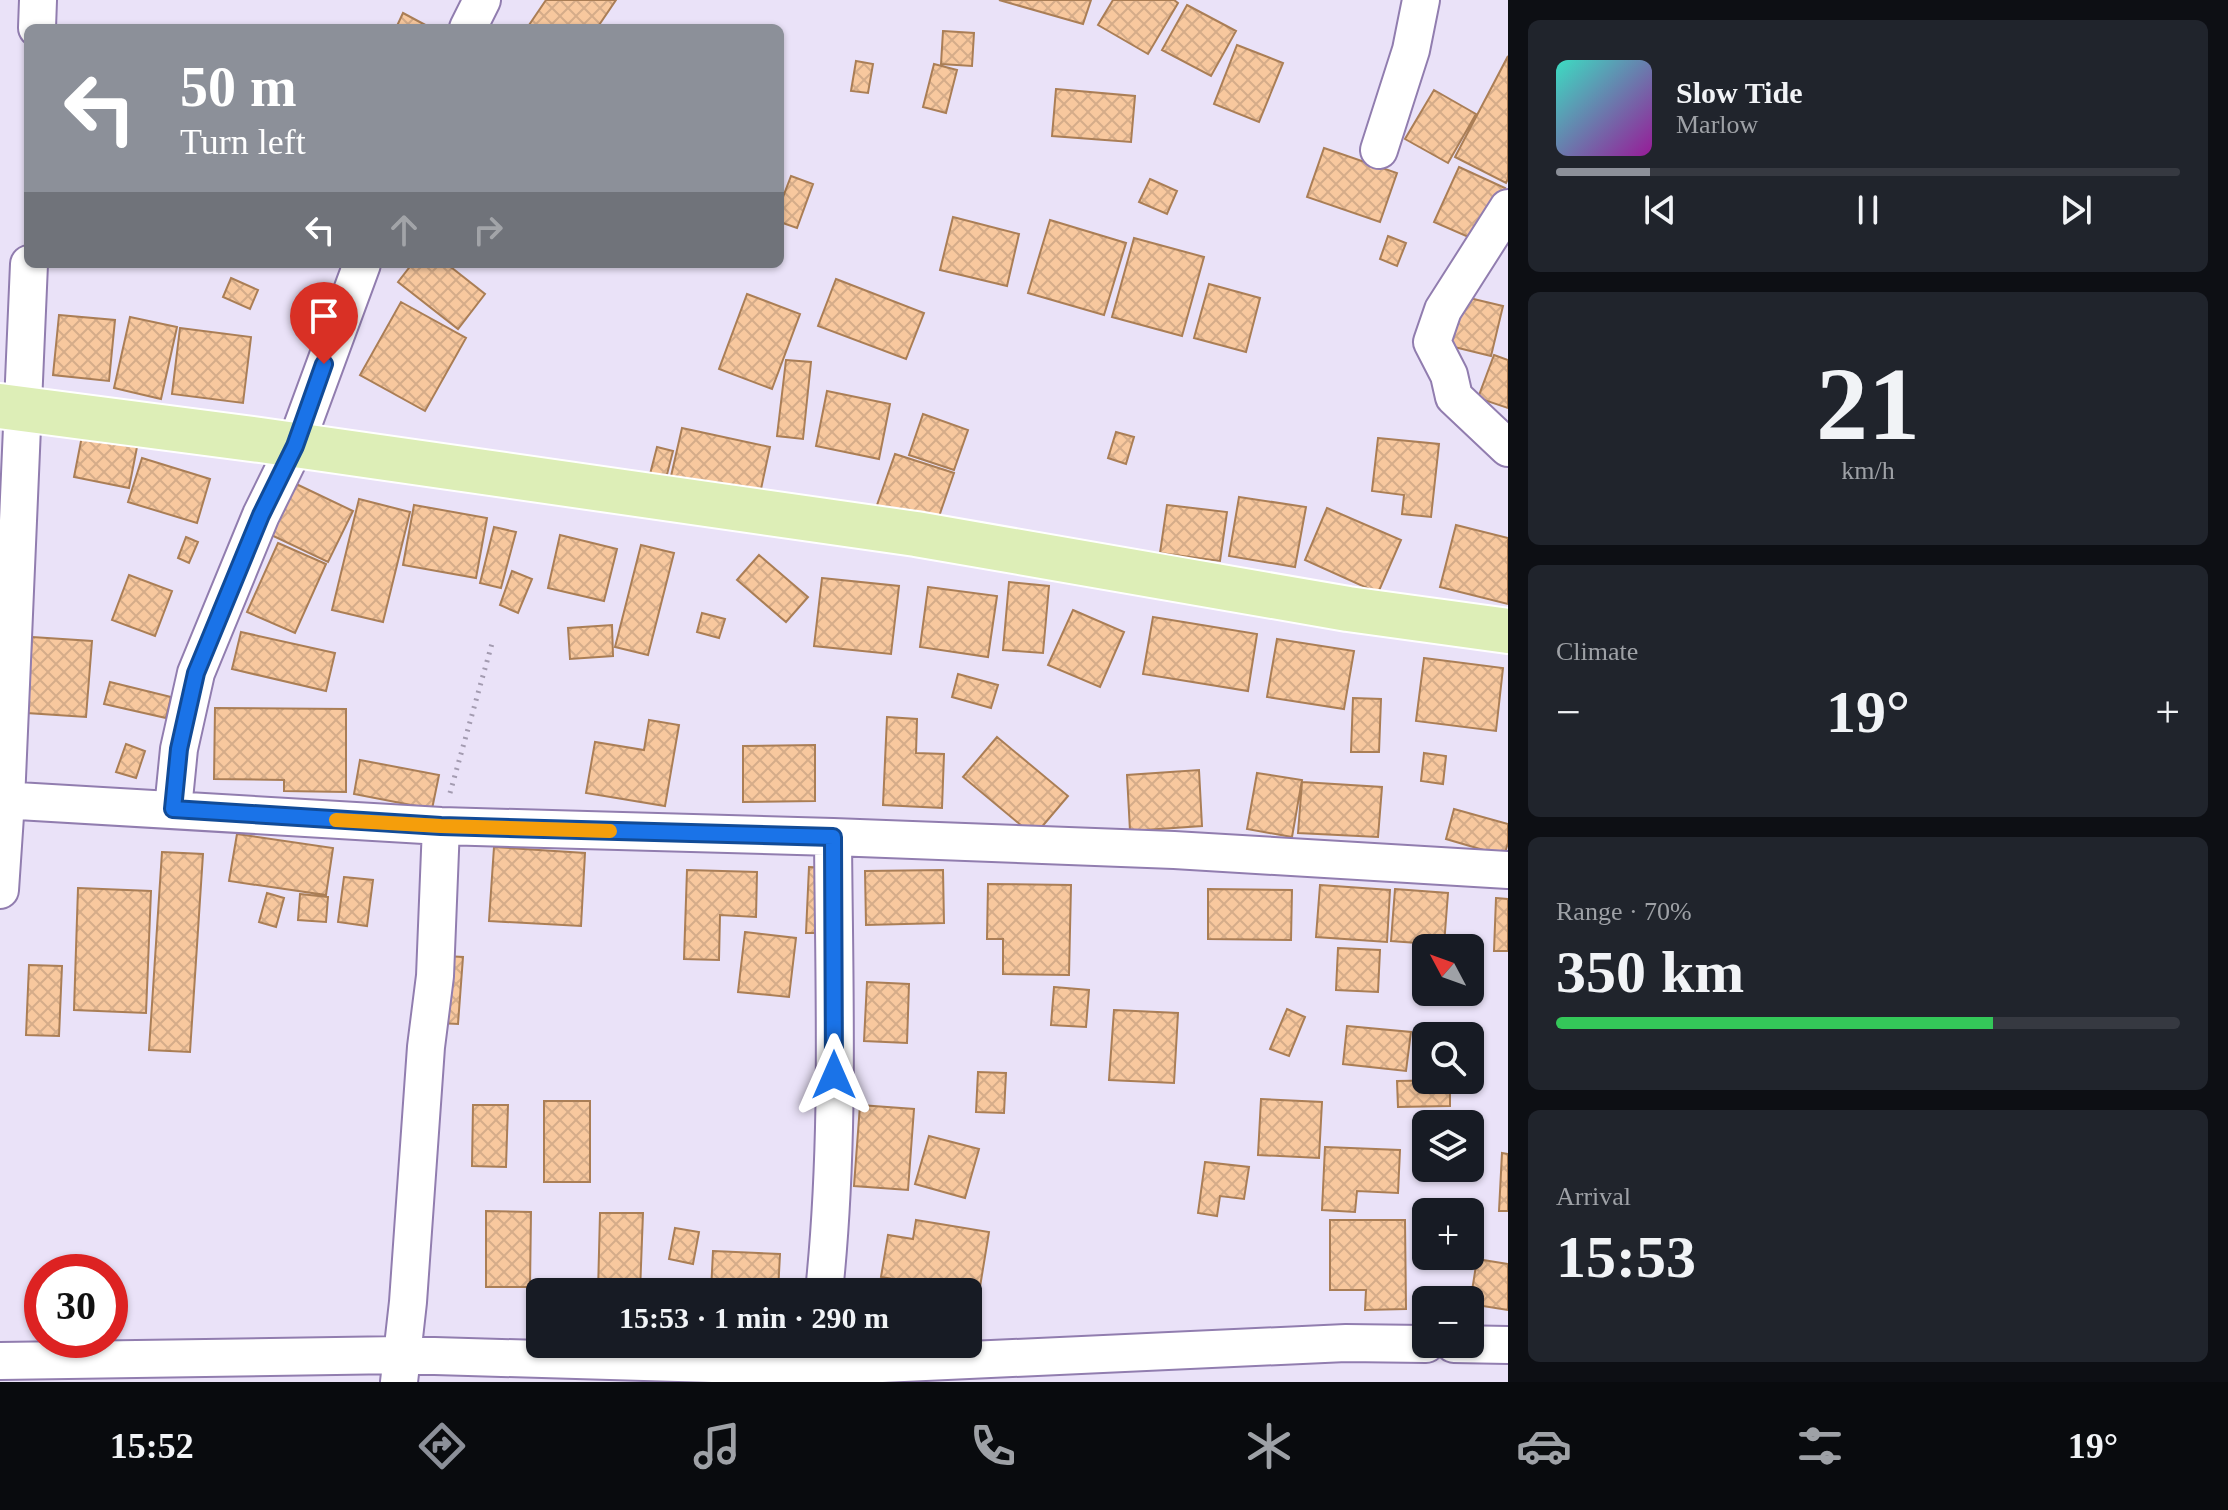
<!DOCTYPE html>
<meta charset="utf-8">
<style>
:root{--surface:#171b24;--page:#20242c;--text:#f1f3f6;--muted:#9ea1a6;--line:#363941;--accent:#8c9099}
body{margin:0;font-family:Georgia,serif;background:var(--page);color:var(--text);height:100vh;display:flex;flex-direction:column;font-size:30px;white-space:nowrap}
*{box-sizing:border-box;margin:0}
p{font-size:26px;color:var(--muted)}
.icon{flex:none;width:44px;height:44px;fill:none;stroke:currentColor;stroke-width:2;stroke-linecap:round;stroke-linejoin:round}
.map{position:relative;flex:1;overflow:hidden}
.panel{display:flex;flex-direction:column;gap:20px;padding:20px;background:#0d0f14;width:720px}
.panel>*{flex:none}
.top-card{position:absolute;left:24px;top:24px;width:760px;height:244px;border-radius:12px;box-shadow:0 2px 6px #0004;background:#8c9099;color:#fff;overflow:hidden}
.needle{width:52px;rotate:311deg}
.fabs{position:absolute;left:1412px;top:934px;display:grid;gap:16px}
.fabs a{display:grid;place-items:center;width:72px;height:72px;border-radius:12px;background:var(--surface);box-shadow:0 2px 6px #0004;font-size:40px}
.speed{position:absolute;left:24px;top:1254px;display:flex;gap:16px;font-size:40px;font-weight:700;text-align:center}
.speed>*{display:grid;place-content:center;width:104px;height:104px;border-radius:50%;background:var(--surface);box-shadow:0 2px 6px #0004;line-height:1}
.speed .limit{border:12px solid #d22;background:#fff;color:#111}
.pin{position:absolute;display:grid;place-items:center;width:68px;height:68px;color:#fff;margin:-82px -34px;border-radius:50% 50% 50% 0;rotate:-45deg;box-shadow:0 0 8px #0007}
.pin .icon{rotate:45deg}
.me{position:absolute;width:88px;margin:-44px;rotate:0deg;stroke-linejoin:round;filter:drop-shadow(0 0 6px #0008)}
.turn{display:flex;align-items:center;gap:28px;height:168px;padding:0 24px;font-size:36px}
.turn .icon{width:104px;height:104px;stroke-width:2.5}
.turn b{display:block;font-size:56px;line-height:68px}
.lanes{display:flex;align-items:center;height:76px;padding:0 24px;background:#0003;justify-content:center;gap:40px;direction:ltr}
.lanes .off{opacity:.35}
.big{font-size:60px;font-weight:700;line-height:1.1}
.panel .widget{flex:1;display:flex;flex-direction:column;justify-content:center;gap:12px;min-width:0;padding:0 28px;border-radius:12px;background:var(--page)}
.panel .dial{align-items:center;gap:0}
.dial b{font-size:104px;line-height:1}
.song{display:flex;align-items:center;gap:24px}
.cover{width:96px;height:96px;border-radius:12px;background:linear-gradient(135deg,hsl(170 70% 55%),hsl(300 70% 35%))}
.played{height:8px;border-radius:4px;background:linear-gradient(90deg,var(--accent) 15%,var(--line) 15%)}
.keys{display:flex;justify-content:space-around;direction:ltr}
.heat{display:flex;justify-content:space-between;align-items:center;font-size:44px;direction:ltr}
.charge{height:12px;border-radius:6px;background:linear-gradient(90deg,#34c759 70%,var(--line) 0)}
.trip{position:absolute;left:526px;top:1278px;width:456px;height:80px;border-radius:12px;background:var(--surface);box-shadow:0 2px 6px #0004;font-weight:700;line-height:80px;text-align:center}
.tab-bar{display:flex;height:128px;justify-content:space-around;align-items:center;background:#090b0e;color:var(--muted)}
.tab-bar .icon{width:56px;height:56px}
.tab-bar .on{color:var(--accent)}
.tab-bar b{font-size:36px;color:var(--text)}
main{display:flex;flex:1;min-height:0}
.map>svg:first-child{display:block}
</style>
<main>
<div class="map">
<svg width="1508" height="1382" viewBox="0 0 1508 1382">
<defs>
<pattern id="building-cross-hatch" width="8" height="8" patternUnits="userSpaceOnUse" patternTransform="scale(2)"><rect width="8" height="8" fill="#f8c89e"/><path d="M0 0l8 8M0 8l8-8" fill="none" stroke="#d5ac89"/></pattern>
</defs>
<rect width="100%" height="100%" fill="#eae2f8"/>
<path fill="url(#building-cross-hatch)" stroke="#aa7e56" stroke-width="2" d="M546 0H616L597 28H527Z
M999 0H1091L1083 24Z
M1113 0H1174L1178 3 1148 54 1098 25Z
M1187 5 1236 31 1211 76 1162 50Z
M403 13 431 28H396Z
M943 31 974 33 972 66 941 64Z
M1237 45 1283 63 1259 122 1214 104Z
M1508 56V179L1506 183 1455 157Z
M856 61 873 64 868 93 851 91Z
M934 64 957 70 946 113 923 107Z
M1056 89 1135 96 1131 142 1052 136Z
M1434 90 1476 114 1448 163 1405 139Z
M1324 148 1397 173 1380 222 1307 197Z
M1459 167 1505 188 1480 242 1434 222Z
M791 176 813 184 797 228 780 222V205Z
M1150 179 1177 191 1167 214 1139 202Z
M953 217 1019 234 1007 286 940 270Z
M1050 220 1126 243 1104 315 1028 293Z
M1388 236 1406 243 1397 266 1380 259Z
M1134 238 1204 257 1182 336 1112 317Z
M412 264H447L485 294 458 329 398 282Z
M231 278 258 290 250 309 223 297Z
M836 279 924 313 906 359 818 326Z
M1209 284 1260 298 1246 352 1194 338Z
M747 294 800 314 772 389 719 369Z
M1461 296 1503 306 1491 356 1450 346Z
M401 302 466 338 425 411 360 375Z
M59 315 115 320 109 381 53 375Z
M130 317 177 327 161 399 114 388Z
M180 328 251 337 243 403 172 394Z
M1494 355 1508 360V408L1478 398Z
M786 360 811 362 803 439 777 436Z
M827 391 890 404 879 459 816 446Z
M923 414 968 430 954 470 909 455Z
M682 428 770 447 758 503 669 485Z
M1116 432 1134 437 1126 464 1108 458Z
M82 436 137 447 129 488 74 477Z
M1378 438 1439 444 1431 517 1402 514 1404 495 1372 491Z
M657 447 673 451 664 486 648 482Z
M895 454 954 473 935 528 876 508Z
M142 458 210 479 197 523 128 502Z
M292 482 353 511 328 562 267 533Z
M1239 497 1306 507 1295 567 1229 556Z
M359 499 410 512 383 622 332 610Z
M414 505 487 518 476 578 403 565Z
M1167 505 1227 512 1220 561 1160 553Z
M1327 508 1401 540 1378 593 1305 560Z
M1456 525 1508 538V604L1440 587Z
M494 527 516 532 501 588 480 583Z
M560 535 617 549 604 601 548 588Z
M186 537 198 542 189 563 178 558Z
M278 543 326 564 295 633 247 612Z
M641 545 674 553 648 655 615 647Z
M759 555 808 597 786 622 737 580Z
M512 571 532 579 518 613 500 605Z
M129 575 172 591 155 636 112 620Z
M822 578 899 586 891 654 814 646Z
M1009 582 1049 586 1043 653 1003 650Z
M928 587 997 596 988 657 920 647Z
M1073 610 1124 632 1100 687 1048 665Z
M702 613 725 619 719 638 697 632Z
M1153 617 1257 634 1248 691 1143 674Z
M612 625 613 656 570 659 568 628Z
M241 632 335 653 326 691 232 669Z
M32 637 92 641 86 717 27 713Z
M1277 639 1354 651 1344 709 1267 697Z
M1424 658 1503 668 1496 731 1416 721Z
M958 674 998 685 991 708 952 697Z
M110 682 171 697 166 718 104 704Z
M1353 698 1381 699 1379 752H1351Z
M215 708 346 709V792L284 791V780L214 779Z
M887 717 917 719 916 753 944 754 942 808 883 805Z
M649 720 679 725 665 806 586 793 595 742 644 750Z
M997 737 1068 796 1034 836 963 777Z
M126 744 145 751 136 778 116 772Z
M815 745V801L743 802V746Z
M1424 753 1446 756 1443 784 1421 781Z
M360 760 439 775 432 809 354 794Z
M1199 770 1202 826 1130 831 1127 775Z
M1257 773 1302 780 1292 837 1247 829Z
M1302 782 1382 787 1378 837 1298 833Z
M1454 809 1508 824V843L1504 856 1446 839Z
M237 834 333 848 326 895 229 881Z
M494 847 585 853 581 926 489 921Z
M162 852 203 854 190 1052 149 1050Z
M809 867 828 868 826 933H806Z
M687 870 757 872 756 917 720 915 719 960 684 959Z
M943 870 944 923 866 925 865 871Z
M344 877 373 880 367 926 338 922Z
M988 884 1071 885 1069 975 1003 974V939H987Z
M1320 885 1390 890 1387 942 1316 937Z
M78 888 151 891 146 1013 74 1010Z
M1208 889 1292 890 1291 940 1208 939Z
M1395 889 1448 893 1444 945 1391 941Z
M267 893 284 898 276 927 259 922Z
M300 894 328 897 326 922 298 920Z
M1496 898 1508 899V951H1494Z
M745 932 796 938 789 997 738 992Z
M1338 948 1380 950 1378 992 1336 990Z
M445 956 463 957 458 1024 439 1023Z
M29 965 62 966 59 1036 26 1035Z
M867 982 909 984 907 1043 864 1041Z
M1054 987 1089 990 1086 1027 1051 1025Z
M1287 1009 1305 1017 1289 1056 1270 1049Z
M1114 1010 1178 1013 1174 1083 1109 1080Z
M1347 1026 1411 1032 1406 1071 1343 1064Z
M978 1072 1006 1073 1004 1113 976 1112Z
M1450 1080V1106L1398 1107 1397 1081Z
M1261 1099 1322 1102 1319 1158 1258 1155Z
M544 1101H590V1182H544Z
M473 1105H508L506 1167 472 1166Z
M860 1105 914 1109 908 1190 854 1186Z
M929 1136 979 1149 965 1198 915 1184Z
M1325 1147 1400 1150 1398 1193 1357 1191 1355 1212 1322 1210Z
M1502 1153 1508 1154V1211H1499Z
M1205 1162 1249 1167 1244 1199 1220 1196 1217 1216 1198 1213Z
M486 1211 531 1212 530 1287H486Z
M600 1213H643L640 1292H598Z
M916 1220 989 1232 979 1293 881 1277 888 1235 913 1239Z
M1330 1220H1405L1406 1309 1365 1310 1366 1290H1330Z
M675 1228 699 1232 693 1264 669 1259Z
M713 1251 780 1254 778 1292H711Z
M1477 1259 1508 1264V1310L1470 1304Z"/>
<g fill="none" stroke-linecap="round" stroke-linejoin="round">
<g stroke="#917daf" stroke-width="40">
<path id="minor" d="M37 28 38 0
M468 28 482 0
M1379 150 1411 50 1421 0
M1508 208 1443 310 1432 342 1449 375 1454 397 1508 448
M0 800 441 826 833 837 1174 850 1508 870
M173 809 179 749 196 673 261 515 295 446 362 264
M0 890 6 801 29 264
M824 1292C840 1141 834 988 833 837
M1454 1344 1508 1345
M0 1361 401 1355 816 1367 1346 1343 1426 1344
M399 1382 408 1302 426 1047 435 976 441 826"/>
</g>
<g stroke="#fff" stroke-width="48">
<path id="primary" d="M0 406 260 440 916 534 1348 609 1508 631"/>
</g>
<path stroke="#a39bb0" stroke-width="5" stroke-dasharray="2 6" stroke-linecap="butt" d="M450 793 493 640"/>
<use href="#minor" stroke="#fff" stroke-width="36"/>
<use href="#primary" stroke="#ddeeb7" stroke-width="44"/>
</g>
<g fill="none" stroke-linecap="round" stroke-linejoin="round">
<g stroke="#114b97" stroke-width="20">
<path id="route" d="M324 364 295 446 261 515 196 673 179 749 173 809 441 826 833 837 834 1075"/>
</g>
<use href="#route" stroke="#1a73e8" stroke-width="14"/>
<path stroke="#f59e0b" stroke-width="14" d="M336 820 441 826 610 831"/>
</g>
</svg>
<div class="fabs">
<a><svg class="needle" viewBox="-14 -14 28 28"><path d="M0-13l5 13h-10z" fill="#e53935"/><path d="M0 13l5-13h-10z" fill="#9ea1a6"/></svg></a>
<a><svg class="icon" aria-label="search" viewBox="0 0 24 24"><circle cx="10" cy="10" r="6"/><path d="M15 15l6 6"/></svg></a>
<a><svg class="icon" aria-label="layers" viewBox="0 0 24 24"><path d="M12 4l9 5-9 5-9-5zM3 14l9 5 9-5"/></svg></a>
<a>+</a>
<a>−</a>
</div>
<div class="speed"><div class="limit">30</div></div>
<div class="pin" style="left:324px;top:364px;background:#d93025"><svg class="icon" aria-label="arrive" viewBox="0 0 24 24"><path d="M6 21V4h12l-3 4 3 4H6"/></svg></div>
<svg class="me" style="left:834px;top:1075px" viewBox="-20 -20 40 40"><path d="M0-17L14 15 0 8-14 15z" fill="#1a73e8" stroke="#fff" stroke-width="4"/></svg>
<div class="trip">15:53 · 1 min · 290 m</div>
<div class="top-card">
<div class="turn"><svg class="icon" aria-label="left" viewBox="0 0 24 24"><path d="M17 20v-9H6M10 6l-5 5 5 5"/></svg><div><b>50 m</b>Turn left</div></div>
<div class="lanes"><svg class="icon" aria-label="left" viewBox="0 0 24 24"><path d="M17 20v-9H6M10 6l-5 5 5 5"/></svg><svg class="icon off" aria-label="ahead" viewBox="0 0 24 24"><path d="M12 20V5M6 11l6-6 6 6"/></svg><svg class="icon off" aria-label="right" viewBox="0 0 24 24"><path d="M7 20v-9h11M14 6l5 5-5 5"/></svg></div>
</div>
</div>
<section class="panel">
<div class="widget">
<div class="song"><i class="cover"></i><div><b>Slow Tide</b><p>Marlow</p></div></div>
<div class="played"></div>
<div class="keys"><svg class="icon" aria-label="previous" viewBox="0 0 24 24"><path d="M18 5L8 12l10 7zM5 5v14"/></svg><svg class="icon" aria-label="pause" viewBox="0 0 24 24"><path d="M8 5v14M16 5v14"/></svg><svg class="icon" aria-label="next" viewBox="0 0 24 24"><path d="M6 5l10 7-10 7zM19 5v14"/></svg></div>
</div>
<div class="widget dial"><b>21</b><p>km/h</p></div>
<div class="widget"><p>Climate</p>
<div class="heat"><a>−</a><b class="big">19°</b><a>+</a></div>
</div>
<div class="widget"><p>Range · 70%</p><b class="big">350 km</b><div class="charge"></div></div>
<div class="widget"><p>Arrival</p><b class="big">15:53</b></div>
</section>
</main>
<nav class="tab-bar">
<b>15:52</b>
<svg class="icon on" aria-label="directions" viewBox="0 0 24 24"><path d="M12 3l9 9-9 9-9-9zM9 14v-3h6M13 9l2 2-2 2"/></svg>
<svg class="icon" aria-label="music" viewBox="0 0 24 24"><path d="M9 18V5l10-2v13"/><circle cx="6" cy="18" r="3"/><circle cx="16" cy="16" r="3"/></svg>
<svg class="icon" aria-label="phone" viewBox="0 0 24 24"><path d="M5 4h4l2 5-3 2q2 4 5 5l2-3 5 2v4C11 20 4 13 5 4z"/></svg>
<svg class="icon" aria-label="climate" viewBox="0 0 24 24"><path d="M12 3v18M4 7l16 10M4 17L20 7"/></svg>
<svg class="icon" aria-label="car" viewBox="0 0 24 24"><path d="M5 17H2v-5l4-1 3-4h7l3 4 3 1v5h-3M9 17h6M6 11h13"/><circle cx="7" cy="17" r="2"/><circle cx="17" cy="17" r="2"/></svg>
<svg class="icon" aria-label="filters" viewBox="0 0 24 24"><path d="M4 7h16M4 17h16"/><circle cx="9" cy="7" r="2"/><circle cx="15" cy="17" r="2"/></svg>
<b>19°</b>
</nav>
